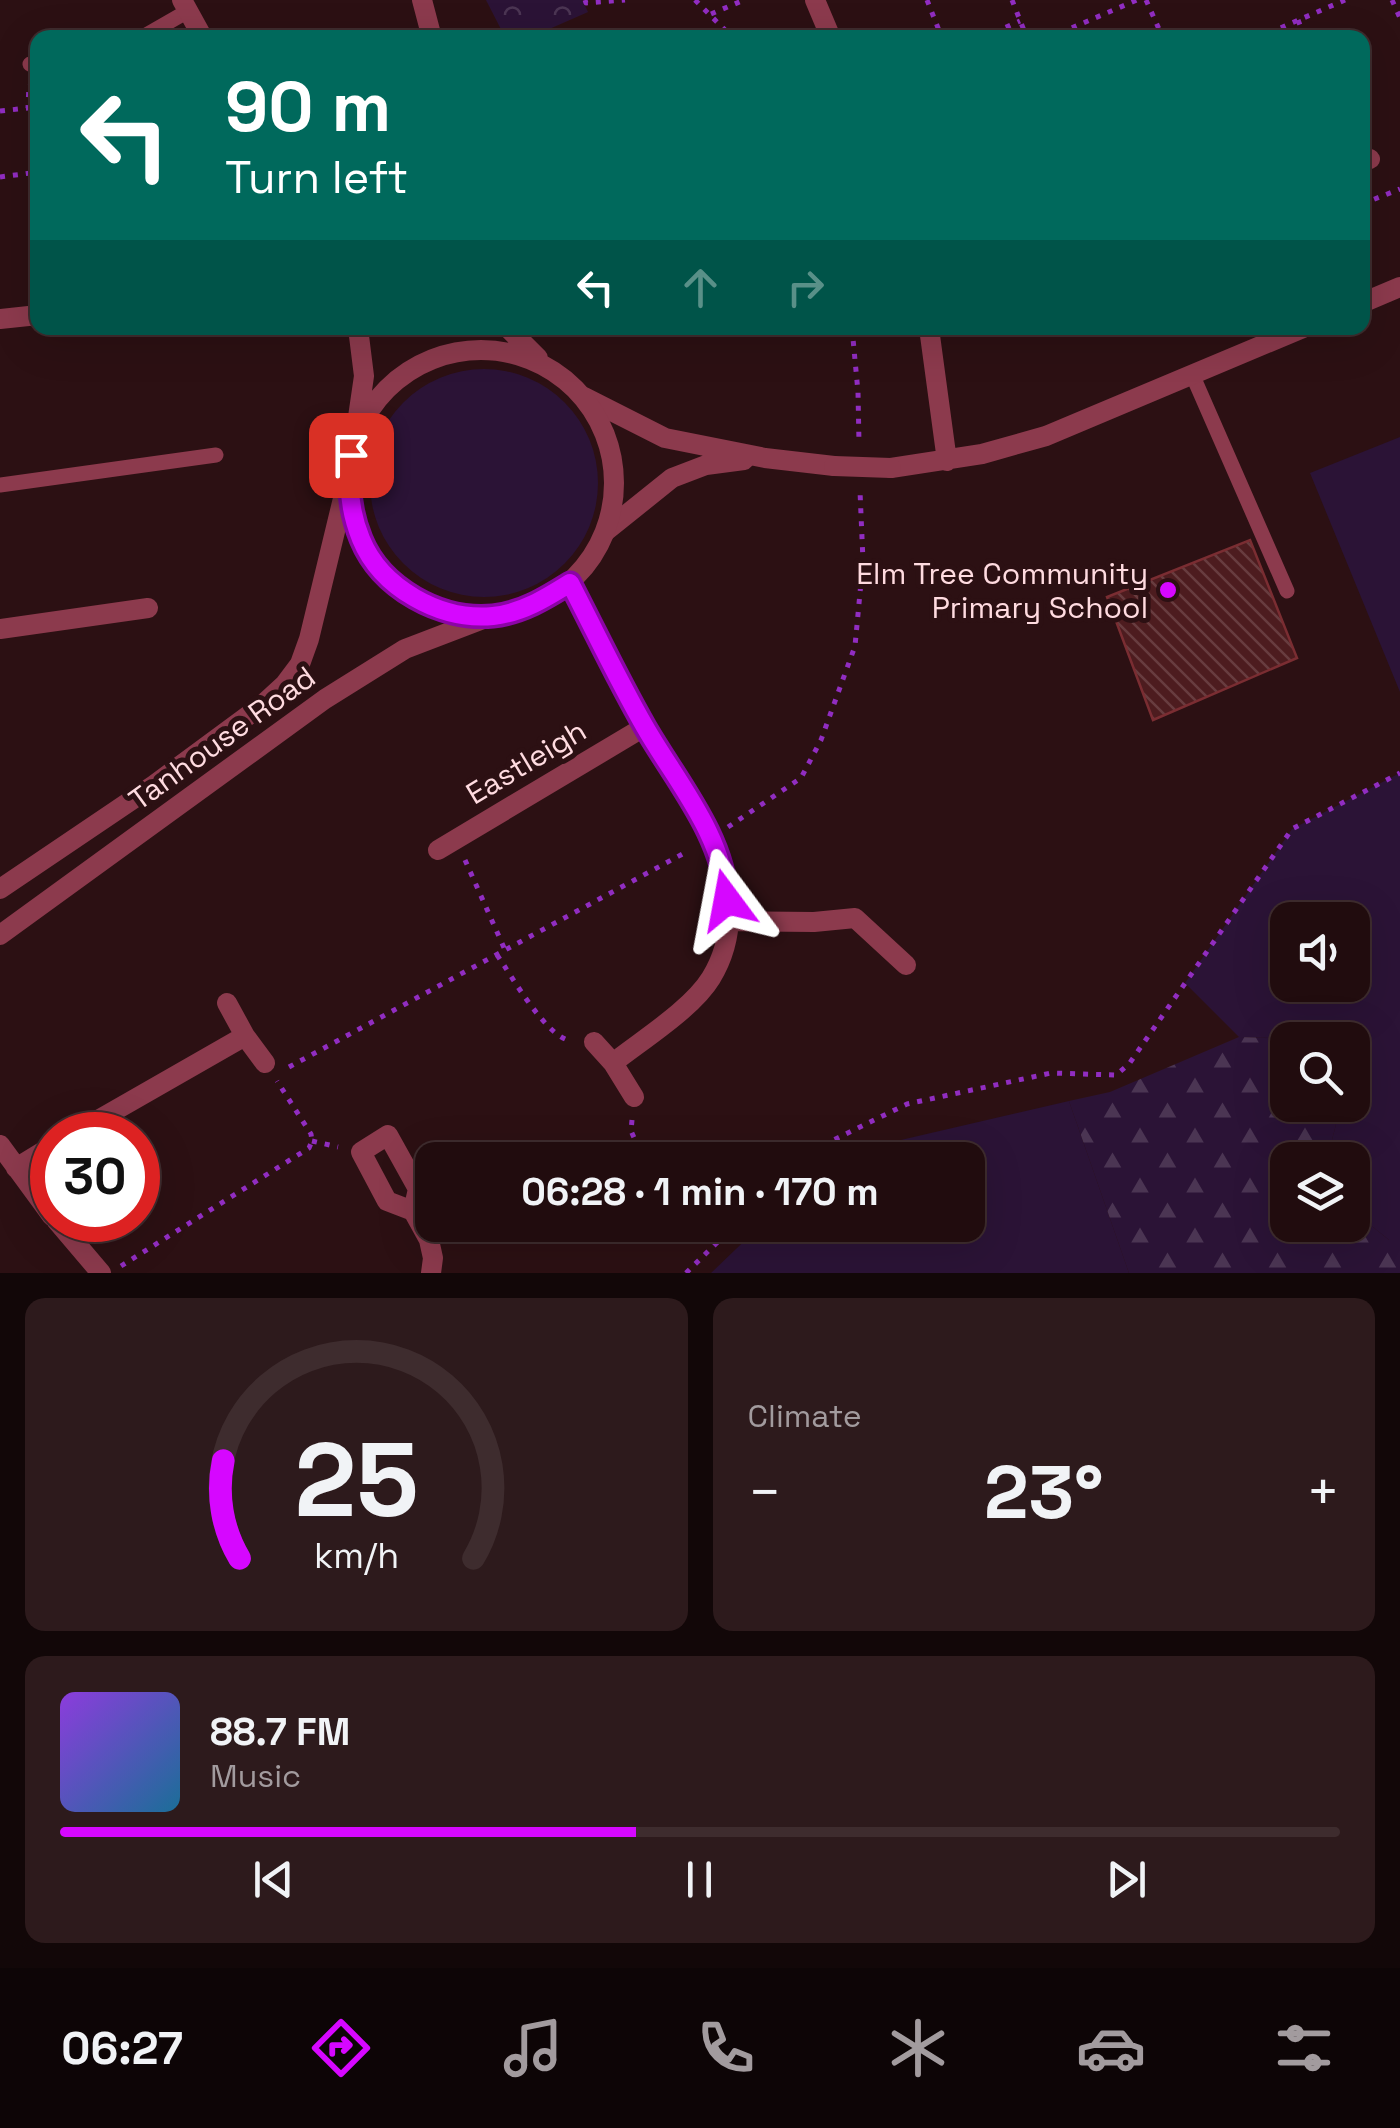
<!DOCTYPE html>
<meta charset="utf-8">
<style>
:root{--surface:#210c0e;--page:#2d1a1c;--text:#f1f3f6;--muted:#a29b9e;--line:#3e2c2e;--accent:#d607ff}
body{margin:0;font-family:"Space Grotesk",sans-serif;background:var(--page);color:var(--text);height:100vh;display:flex;flex-direction:column;font-size:38px;white-space:nowrap}
*{box-sizing:border-box;margin:0}
p{font-size:32px;color:var(--muted)}
.icon{flex:none;width:55px;height:55px;fill:none;stroke:currentColor;stroke-width:2;stroke-linecap:round;stroke-linejoin:round}
.map{position:relative;height:1273px;overflow:hidden}
.details{display:flex;flex-direction:column;gap:25px;padding:25px;background:#120708;flex:1}
.details>*{flex:none}
.banner{position:absolute;left:30px;top:30px;width:1340px;height:305px;border-radius:20px;box-shadow:0 10px 40px #0002,0 0 0 2px var(--line);background:#00695c;color:#fff;overflow:hidden}
.fabs{position:absolute;left:1270px;top:902px;display:grid;gap:20px}
.fabs a{display:grid;place-items:center;width:100px;height:100px;border-radius:20px;background:var(--surface);box-shadow:0 10px 40px #0002,0 0 0 2px var(--line);font-size:50px}
.speed{position:absolute;left:30px;top:1112px;display:flex;gap:20px;font-size:50px;font-weight:700;text-align:center}
.speed>*{display:grid;place-content:center;width:130px;height:130px;border-radius:50%;background:var(--surface);box-shadow:0 10px 40px #0002,0 0 0 2px var(--line);line-height:1}
.speed .limit{border:15px solid #d22;background:#fff;color:#111}
.pin{position:absolute;display:grid;place-items:center;width:85px;height:85px;color:#fff;margin:-42px;border-radius:20px;box-shadow:0 5px 15px #0006}
.me{position:absolute;width:110px;margin:-55px;rotate:347deg;stroke-linejoin:round;filter:drop-shadow(0 0 8px #0008)}
.turn{display:flex;align-items:center;gap:35px;height:210px;padding:0 30px;font-size:45px}
.turn .icon{width:130px;height:130px;stroke-width:2.5}
.turn b{display:block;font-size:70px;line-height:85px}
.lanes{display:flex;align-items:center;height:95px;padding:0 30px;background:#0003;justify-content:center;gap:50px;direction:ltr}
.lanes .off{opacity:.35}
.big{font-size:75px;font-weight:700;line-height:1.1}
.details .card{flex:1;display:flex;flex-direction:column;justify-content:center;gap:15px;min-width:0;padding:0 35px;border-radius:20px;background:var(--page)}
.details .dial{align-items:center;gap:0}
.dial svg{height:260px;overflow:visible;fill:none;stroke:var(--line);stroke-width:7;stroke-linecap:round;text-anchor:middle}
.dial text{fill:var(--text);stroke:none}
.song{display:flex;align-items:center;gap:30px}
.cover{width:120px;height:120px;border-radius:15px;background:linear-gradient(135deg,hsl(270 70% 55%),hsl(200 70% 35%))}
.played{height:10px;border-radius:5px;background:linear-gradient(90deg,var(--accent) 45%,var(--line) 45%)}
.keys{display:flex;justify-content:space-around;direction:ltr}
.heat{display:flex;justify-content:space-between;align-items:center;font-size:55px;direction:ltr}
.details .tiles{flex:1;display:grid;gap:25px;grid-template-columns:1fr 1fr}
.card:last-child{grid-column:span 2}
.trip{position:absolute;left:415px;top:1142px;width:570px;height:100px;border-radius:20px;background:var(--surface);box-shadow:0 10px 40px #0002,0 0 0 2px var(--line);font-weight:700;line-height:100px;text-align:center}
.tab-bar{display:flex;height:160px;justify-content:space-around;align-items:center;background:#0d0506;color:var(--muted)}
.tab-bar .icon{width:70px;height:70px}
.tab-bar .on{color:var(--accent)}
.tab-bar b{font-size:45px;color:var(--text)}
.map>svg:first-child{display:block}
</style>
<div class="map">
<svg width="1400" height="1273" viewBox="0 0 1400 1273">
<defs>
<pattern id="forest-firs" width="22" height="20" patternUnits="userSpaceOnUse" patternTransform="scale(2.5)"><rect width="22" height="20" fill="#2b1336"/><path d="M5 1l3.5 6h-7zM16 11l3.5 6h-7z" fill="#4b3553"/></pattern>
<pattern id="park-crowns" width="20" height="18" patternUnits="userSpaceOnUse" patternTransform="scale(2.5)"><rect width="20" height="18" fill="#2b1336"/><path d="M2 6a3 3 0 1 1 6 0M12 15a3 3 0 1 1 6 0" fill="none" stroke="#4b3553"/></pattern>
<pattern id="building-back-hatch" width="6" height="6" patternUnits="userSpaceOnUse" patternTransform="scale(2.5)"><rect width="6" height="6" fill="#4d1c1f"/><path d="M-1 5l2 2M0 0l6 6M5-1l2 2" fill="none" stroke="#683c3f"/></pattern>
</defs>
<rect width="100%" height="100%" fill="#2c1013"/>
<path fill="#2b1336" fill-rule="evenodd" d="M370 483a114 114 0 1 1 228 0a114 114 0 1 1-228 0Z
M1400 437V692L1310 473Z
M1400 773V1243L1389 1240 1353 1211 1352 1160H1329C1329 1141 1339 1124 1338 1105H1352V1040L1239 1037 1185 983 1292 829ZM1288 920H1352V985H1288Z
M1069 1101 1129 1273H711L761 1225H968V1160H828L832 1156Z"/>
<path fill="url(#forest-firs)" d="M1239 1037 1303 1039 1305 1040H1288V1105H1338C1339 1124 1329 1141 1329 1160H1288V1225H1352L1353 1211 1389 1240H1400V1273H1129L1069 1101 1110 1092Z"/>
<path fill="url(#park-crowns)" d="M486 0H582L588 12 531 37H505Z"/>
<path fill="url(#building-back-hatch)" stroke="#7a2d32" stroke-width="2.5" d="M1250 540 1297 658 1153 720 1107 597Z"/>
<g fill="none" stroke-linecap="round" stroke-linejoin="round">
<path stroke="#912dc1" stroke-width="5" stroke-dasharray="5 8" stroke-linecap="butt" d="M585 0 586 3 625 0
M695 0 733 38
M927 0 942 38
M1012 0 1027 38
M1146 0 1163 38
M1392 0 1400 18
M711 14 744 0
M1298 20 1305 38
M982 38 1020 21
M1048 38 1137 0
M1257 38 1345 0
M0 111 28 108 29 84
M0 177 38 172
M1362 204 1400 189
M852 328 858 392 859 443
M1034 332 1044 328
M728 827 801 778 821 740 855 646 863 561 860 491
M465 860 505 950
M497 955C512 976 546 1038 572 1041
M289 1067 688 851
M632 1120 631 1131 644 1160
M312 1141 338 1147
M802 1160 811 1151 907 1104 1051 1073 1116 1075 1129 1064 1292 829 1400 773
M702 1225 719 1239
M121 1266 309 1148 312 1141 311 1134 277 1081
M686 1273 735 1225"/>
<path stroke="#8c3a4d" stroke-width="15" d="M141 38 188 11
M30 64 38 63
M1192 374 1287 591
M0 485 216 455"/>
<path stroke="#8c3a4d" stroke-width="20" d="M815 0 831 38
M1362 162 1370 159
M1362 303 1400 287
M0 319 38 315
M929 328 947 461
M584 397 665 438 765 458 834 466
M891 468 982 454 1046 436 1303 328
M606 531 672 478 706 465 744 460
M570 583C595 630 618 679 644 726 685 800 765 889 711 978 692 1009 642 1040 613 1063
M0 629 148 608
M438 850 644 727
M729 921 814 922 855 918 906 965
M227 1003 245 1036 265 1063
M594 1042 613 1063 634 1097
M72 1135 245 1036
M0 1145 52 1216
M16 1168 52 1146
M413 1211 418 1189 388 1135 361 1152 387 1201 413 1211 429 1240 433 1258 431 1273
M56 1220 101 1273"/>
<path stroke="#8c3a4d" stroke-width="20" d="M182 0 203 38
M422 0 432 38
M508 328 538 358
M348 483a133 133 0 1 1 266 0a133 133 0 1 1-266 0Z
M357 424 364 376 358 328
M0 889 154 785 261 706 285 684 300 664 309 639 346 486
M0 935 325 699 405 649 486 618"/>
<path stroke="#8c3a4d" stroke-width="20" d="M834 466 891 468"/>
</g>
<g fill="none" stroke-linecap="round" stroke-linejoin="round">
<g stroke="#8b05a6" stroke-width="25">
<path id="route" d="M351 455C347 484 350 512 361 539 381 588 440 621 493 616 522 613 546 598 570 583 595 631 618 680 645 727 676 781 724 836 727 900"/>
</g>
<use href="#route" stroke="#d607ff" stroke-width="18"/>
</g>
<circle fill="#d607ff" stroke="#2c1013" stroke-width="4" cx="1168" cy="590" r="10"/>
<g text-anchor="middle" dominant-baseline="central" stroke-width="10" stroke-linejoin="round" paint-order="stroke">
<g font-size="30" fill="#ffdbe0" stroke="#2c1013" text-anchor="end">
<text x="1148" y="573">Elm Tree Community<tspan x="1148" dy="34">Primary School</tspan></text>
</g>
<g font-size="30" fill="#ffdbe0" stroke="#2c1013">
<text transform="translate(222 738) rotate(-36)">Tanhouse Road</text>
<text transform="translate(526 762) rotate(-31)">Eastleigh</text>
</g>
</g>
</svg>
<div class="fabs">
<a><svg class="icon" aria-label="sound" viewBox="0 0 24 24"><path d="M4 9h4l5-4v14l-5-4H4zM17 9q2 3 0 6"/></svg></a>
<a><svg class="icon" aria-label="search" viewBox="0 0 24 24"><circle cx="10" cy="10" r="6"/><path d="M15 15l6 6"/></svg></a>
<a><svg class="icon" aria-label="layers" viewBox="0 0 24 24"><path d="M12 4l9 5-9 5-9-5zM3 14l9 5 9-5"/></svg></a>
</div>
<div class="speed"><div class="limit">30</div></div>
<div class="pin" style="left:351px;top:455px;background:#d93025"><svg class="icon" aria-label="arrive" viewBox="0 0 24 24"><path d="M6 21V4h12l-3 4 3 4H6"/></svg></div>
<svg class="me" style="left:727px;top:900px" viewBox="-20 -20 40 40"><path d="M0-17L14 15 0 8-14 15z" fill="#d607ff" stroke="#fff" stroke-width="4"/></svg>
<div class="trip">06:28 · 1 min · 170 m</div>
<div class="banner">
<div class="turn"><svg class="icon" aria-label="left" viewBox="0 0 24 24"><path d="M17 20v-9H6M10 6l-5 5 5 5"/></svg><div><b>90 m</b>Turn left</div></div>
<div class="lanes"><svg class="icon" aria-label="left" viewBox="0 0 24 24"><path d="M17 20v-9H6M10 6l-5 5 5 5"/></svg><svg class="icon off" aria-label="ahead" viewBox="0 0 24 24"><path d="M12 20V5M6 11l6-6 6 6"/></svg><svg class="icon off" aria-label="right" viewBox="0 0 24 24"><path d="M7 20v-9h11M14 6l5 5-5 5"/></svg></div>
</div>
</div>
<section class="details">
<div class="tiles">
<div class="card dial"><svg viewBox="0 0 100 80">
<path d="M14 69A42 42 0 1 1 86 69"/>
<path d="M14 69A42 42 0 0 1 9 39" stroke="#d607ff"/>
<text x="50" y="56" font-size="32" font-weight="700">25</text>
<text x="50" y="72" font-size="11">km/h</text>
</svg></div>
<div class="card"><p>Climate</p>
<div class="heat"><a>−</a><b class="big">23°</b><a>+</a></div>
</div>
<div class="card">
<div class="song"><i class="cover"></i><div><b>88.7 FM</b><p>Music</p></div></div>
<div class="played"></div>
<div class="keys"><svg class="icon" aria-label="previous" viewBox="0 0 24 24"><path d="M18 5L8 12l10 7zM5 5v14"/></svg><svg class="icon" aria-label="pause" viewBox="0 0 24 24"><path d="M8 5v14M16 5v14"/></svg><svg class="icon" aria-label="next" viewBox="0 0 24 24"><path d="M6 5l10 7-10 7zM19 5v14"/></svg></div>
</div>
</div>
</section>
<nav class="tab-bar">
<b>06:27</b>
<svg class="icon on" aria-label="directions" viewBox="0 0 24 24"><path d="M12 3l9 9-9 9-9-9zM9 14v-3h6M13 9l2 2-2 2"/></svg>
<svg class="icon" aria-label="music" viewBox="0 0 24 24"><path d="M9 18V5l10-2v13"/><circle cx="6" cy="18" r="3"/><circle cx="16" cy="16" r="3"/></svg>
<svg class="icon" aria-label="phone" viewBox="0 0 24 24"><path d="M5 4h4l2 5-3 2q2 4 5 5l2-3 5 2v4C11 20 4 13 5 4z"/></svg>
<svg class="icon" aria-label="climate" viewBox="0 0 24 24"><path d="M12 3v18M4 7l16 10M4 17L20 7"/></svg>
<svg class="icon" aria-label="car" viewBox="0 0 24 24"><path d="M5 17H2v-5l4-1 3-4h7l3 4 3 1v5h-3M9 17h6M6 11h13"/><circle cx="7" cy="17" r="2"/><circle cx="17" cy="17" r="2"/></svg>
<svg class="icon" aria-label="filters" viewBox="0 0 24 24"><path d="M4 7h16M4 17h16"/><circle cx="9" cy="7" r="2"/><circle cx="15" cy="17" r="2"/></svg>
</nav>
